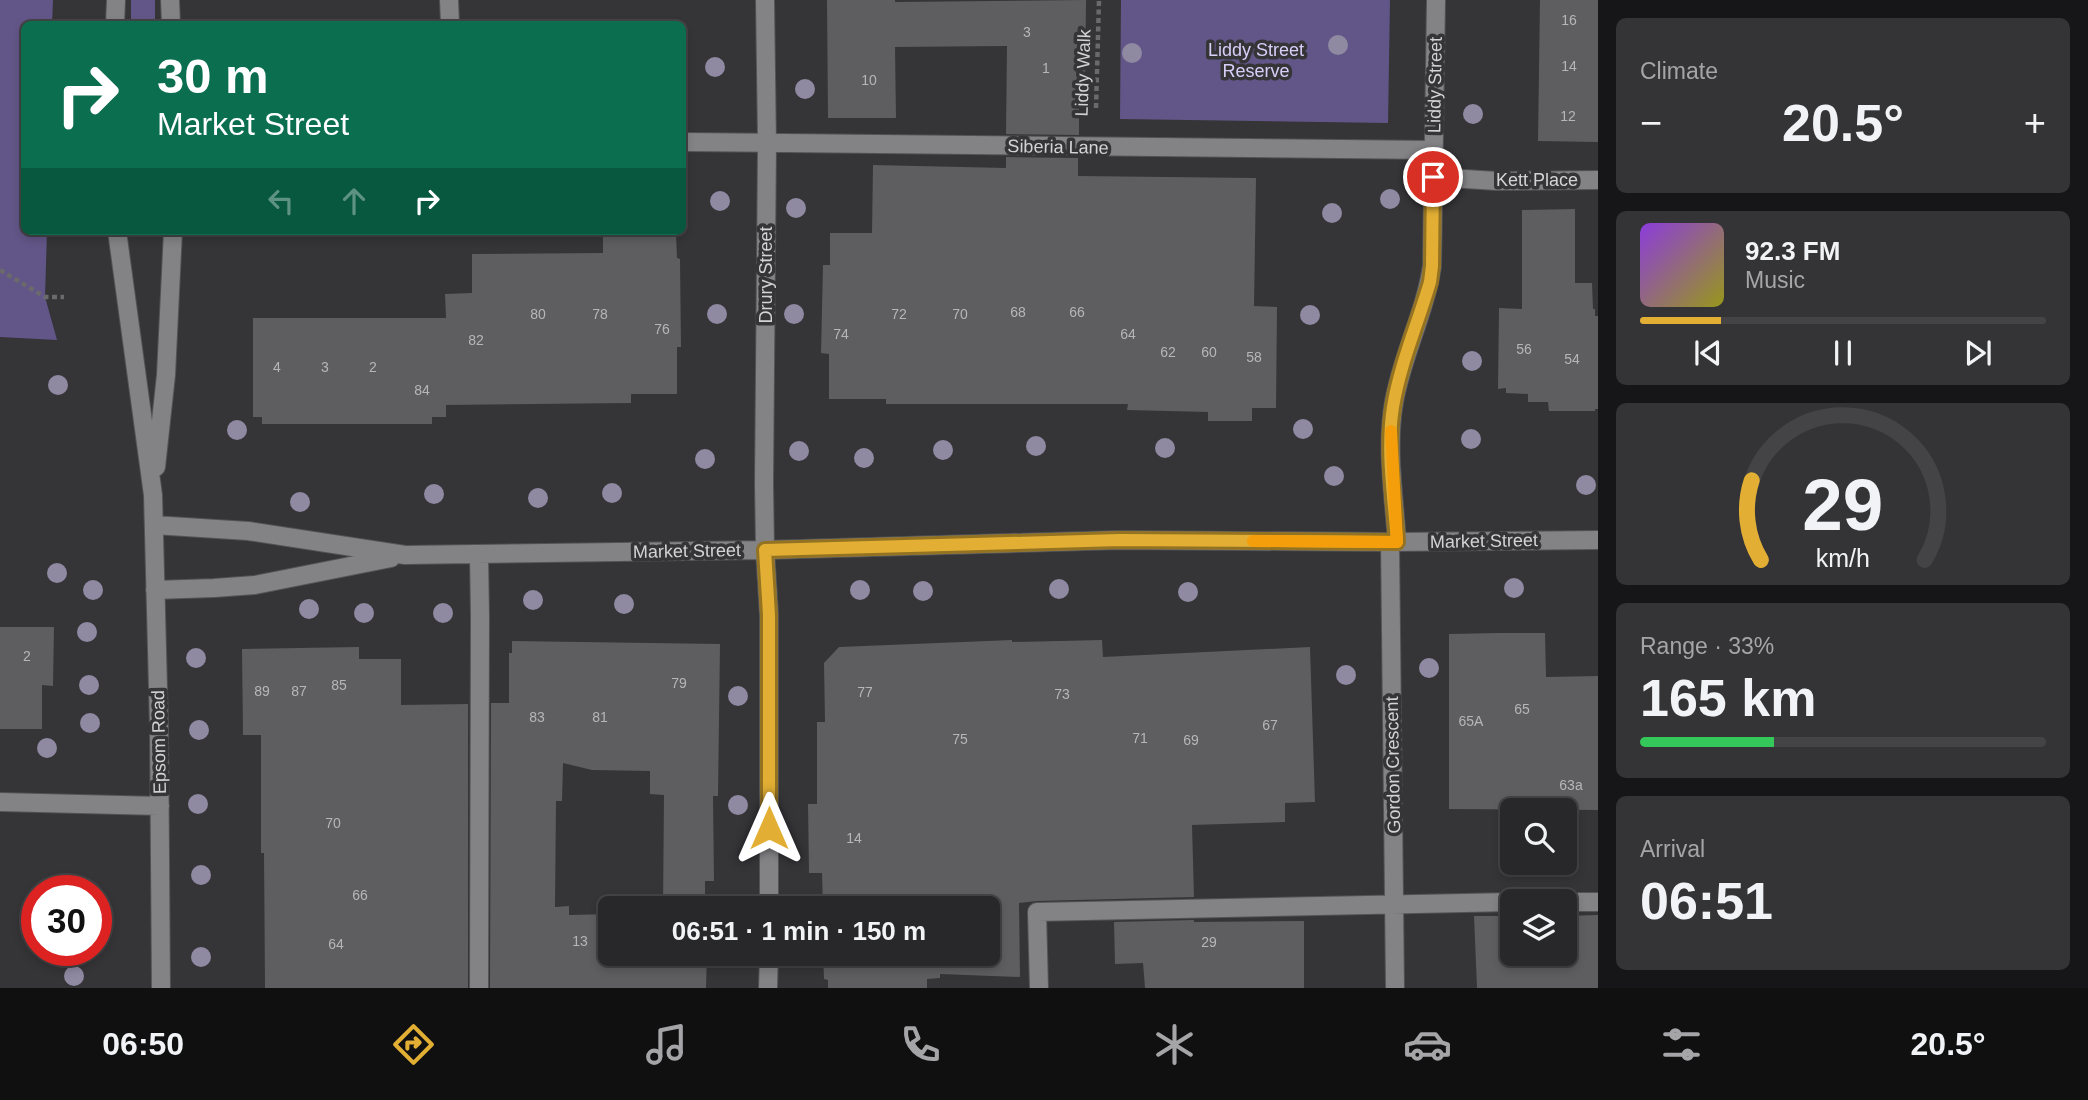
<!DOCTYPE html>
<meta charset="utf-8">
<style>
:root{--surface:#282729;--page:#343335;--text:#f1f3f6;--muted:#a5a5a8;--line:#444446;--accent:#e2af34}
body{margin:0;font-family:Helvetica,sans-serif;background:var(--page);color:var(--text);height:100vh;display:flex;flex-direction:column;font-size:26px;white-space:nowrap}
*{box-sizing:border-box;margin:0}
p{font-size:23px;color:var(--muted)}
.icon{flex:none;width:38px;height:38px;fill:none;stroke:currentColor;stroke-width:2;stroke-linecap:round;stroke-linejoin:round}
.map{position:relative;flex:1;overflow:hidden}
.sheet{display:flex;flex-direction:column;gap:18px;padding:18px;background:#161517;width:490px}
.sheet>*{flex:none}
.guide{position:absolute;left:21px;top:21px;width:665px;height:214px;border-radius:10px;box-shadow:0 4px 10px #0003,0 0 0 2px var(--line);background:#0b6e4f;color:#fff;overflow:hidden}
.controls{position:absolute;left:1500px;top:798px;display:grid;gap:14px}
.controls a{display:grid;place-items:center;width:77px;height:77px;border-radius:10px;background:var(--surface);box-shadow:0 4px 10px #0003,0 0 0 2px var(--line);font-size:35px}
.speed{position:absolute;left:21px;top:875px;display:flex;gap:14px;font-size:35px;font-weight:700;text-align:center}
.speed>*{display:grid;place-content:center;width:91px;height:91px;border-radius:50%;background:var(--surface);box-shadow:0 4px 10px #0003,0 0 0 2px var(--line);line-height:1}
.speed .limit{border:10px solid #d22;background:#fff;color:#111}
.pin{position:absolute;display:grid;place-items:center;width:60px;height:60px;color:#fff;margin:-30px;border:4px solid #fff;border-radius:50%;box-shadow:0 2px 7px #0007}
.me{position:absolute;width:77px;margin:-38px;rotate:0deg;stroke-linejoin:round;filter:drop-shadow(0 0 5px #0008)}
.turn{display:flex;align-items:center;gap:24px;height:147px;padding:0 21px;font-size:32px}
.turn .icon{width:91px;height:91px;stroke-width:2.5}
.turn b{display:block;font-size:49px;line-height:60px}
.lanes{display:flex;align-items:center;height:66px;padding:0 21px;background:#0003;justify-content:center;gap:35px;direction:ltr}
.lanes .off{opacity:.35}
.big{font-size:52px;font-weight:600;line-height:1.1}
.sheet .card{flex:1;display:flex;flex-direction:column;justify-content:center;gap:10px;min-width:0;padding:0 24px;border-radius:10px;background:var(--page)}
.sheet .dial{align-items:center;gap:0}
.dial svg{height:182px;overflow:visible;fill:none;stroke:var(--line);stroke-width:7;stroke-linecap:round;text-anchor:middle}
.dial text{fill:var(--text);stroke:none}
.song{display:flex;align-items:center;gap:21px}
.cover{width:84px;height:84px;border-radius:10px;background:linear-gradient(135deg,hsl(270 70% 55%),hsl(60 70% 35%))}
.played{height:7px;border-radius:4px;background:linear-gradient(90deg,var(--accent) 20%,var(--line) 20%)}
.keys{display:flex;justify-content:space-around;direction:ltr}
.heat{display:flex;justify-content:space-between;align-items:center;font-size:38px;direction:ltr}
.charge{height:10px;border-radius:5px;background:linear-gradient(90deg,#34c759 33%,var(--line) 0)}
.trip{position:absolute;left:598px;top:896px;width:402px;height:70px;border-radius:10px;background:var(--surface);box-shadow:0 4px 10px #0003,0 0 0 2px var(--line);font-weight:600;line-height:70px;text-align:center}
.menu{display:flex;height:112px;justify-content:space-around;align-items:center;background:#101010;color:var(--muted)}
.menu .icon{width:49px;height:49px}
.menu .selected{color:var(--accent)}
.menu b{font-size:32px;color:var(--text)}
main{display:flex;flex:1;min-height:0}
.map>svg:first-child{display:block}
</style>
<main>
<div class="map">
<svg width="1598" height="988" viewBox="0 0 1598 988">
<rect width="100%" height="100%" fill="#353437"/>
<path fill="#625688" d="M0 0H53L52 24H24V231H47L45 297 57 340 0 337Z
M131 0H155V24H131Z
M1121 0H1390L1388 123 1120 119Z"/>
<path fill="#5e5d60" d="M827 0H895V2L1086 0 1085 89H1079V135L1006 134 1007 46 895 47 896 118H828Z
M1540 0H1598V142L1538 141Z
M1006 157 1078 158V176L1256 178 1254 306 1277 307 1276 408H1252V421H1208V412L1127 410 1128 404H886V399H829V354L821 353 823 265H830V233H872L873 165 1006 168Z
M1575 209V283H1592L1593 309H1595V316H1598V409H1595V411H1549L1548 402H1528V394L1506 393V388L1498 389 1499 308 1522 309V210Z
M603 235H676L677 258 680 259 681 347H677V394H631V403L446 405V417H432V424H262V417H253V318H446L445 294 472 293V254L603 253Z
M0 627H54L53 686 42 685V729H0Z
M1499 633H1545L1546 677 1598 676V810L1449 809V634Z
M1012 640V642L1102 640 1103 657 1310 647 1315 802 1285 803V822L1192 825 1194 897 1037 901 1019 903 1020 977 940 974V978L927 979V988H828V980L824 979 823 954H989V908H823L822 873H809L808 804H817V722H825L824 663 839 647Z
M512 641 720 644 718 796H713L714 881H705V908H663L664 795 650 794V771L592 770 563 763 562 801H556L555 907 569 906V915L611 914V954H707L706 988H490L491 703H509V653H512Z
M359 647V659H401V705L468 704V988H265L264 853H261V735H243L242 649Z
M1598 915V988H1477L1474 916H1512V954H1564V916Z
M1194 920V922L1304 921V988H1145L1143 963 1115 964 1114 922Z"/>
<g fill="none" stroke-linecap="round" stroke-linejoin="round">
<g stroke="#535356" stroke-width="20">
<path id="minor" d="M170 0 171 24
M449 0 450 24
M765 0 767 144 764 483 765 550 769 615V908
M115 24 116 0
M682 142 1434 150
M1433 177 1497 181 1598 180
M117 231 153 495 159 727 161 988
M156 467 166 375 173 231
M154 525 248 531 405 555 765 550 1120 540 1390 542 1598 540
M1390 542 1395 988
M1397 542C1394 497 1386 447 1394 402 1402 356 1425 313 1432 266L1436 0
M155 590 214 588 255 585 391 558
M0 802 160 806
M1564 902H1598
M479 988 480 617 479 555
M768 988 769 954
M1039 988 1037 912 1512 902"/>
</g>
<path stroke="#6a696c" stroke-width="4.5" stroke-dasharray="5 3.5" stroke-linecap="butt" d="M1096 108 1099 0
M0 270 45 297H64"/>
<use href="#minor" stroke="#838386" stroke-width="18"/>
</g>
<g fill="#8f89a2">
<circle cx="1338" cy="45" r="10"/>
<circle cx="1132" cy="53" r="10"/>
<circle cx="715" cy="67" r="10"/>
<circle cx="805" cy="89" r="10"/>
<circle cx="1473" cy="114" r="10"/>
<circle cx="1390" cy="199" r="10"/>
<circle cx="720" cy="201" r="10"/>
<circle cx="796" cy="208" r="10"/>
<circle cx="1332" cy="213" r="10"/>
<circle cx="717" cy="314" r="10"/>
<circle cx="794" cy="314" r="10"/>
<circle cx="1310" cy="315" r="10"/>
<circle cx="1472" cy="361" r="10"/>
<circle cx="58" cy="385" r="10"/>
<circle cx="1303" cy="429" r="10"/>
<circle cx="237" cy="430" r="10"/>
<circle cx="1471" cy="439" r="10"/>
<circle cx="1036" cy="446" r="10"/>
<circle cx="1165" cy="448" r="10"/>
<circle cx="943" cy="450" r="10"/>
<circle cx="799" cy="451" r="10"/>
<circle cx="864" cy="458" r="10"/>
<circle cx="705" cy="459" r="10"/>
<circle cx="1334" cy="476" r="10"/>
<circle cx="1586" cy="485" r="10"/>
<circle cx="612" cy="493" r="10"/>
<circle cx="434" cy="494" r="10"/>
<circle cx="538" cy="498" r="10"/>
<circle cx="300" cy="502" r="10"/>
<circle cx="57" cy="573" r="10"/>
<circle cx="1514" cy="588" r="10"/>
<circle cx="1059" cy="589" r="10"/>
<circle cx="93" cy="590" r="10"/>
<circle cx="860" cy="590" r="10"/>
<circle cx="923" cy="591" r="10"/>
<circle cx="1188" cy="592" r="10"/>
<circle cx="533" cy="600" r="10"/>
<circle cx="624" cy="604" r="10"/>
<circle cx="309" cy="609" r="10"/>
<circle cx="364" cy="613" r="10"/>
<circle cx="443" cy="613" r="10"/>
<circle cx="87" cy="632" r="10"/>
<circle cx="196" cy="658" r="10"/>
<circle cx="1429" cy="668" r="10"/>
<circle cx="1346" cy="675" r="10"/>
<circle cx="89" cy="685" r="10"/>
<circle cx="738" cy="696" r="10"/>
<circle cx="90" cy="723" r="10"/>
<circle cx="199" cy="730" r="10"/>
<circle cx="47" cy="748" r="10"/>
<circle cx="198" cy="804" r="10"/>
<circle cx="738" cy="805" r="10"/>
<circle cx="201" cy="875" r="10"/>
<circle cx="201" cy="957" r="10"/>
<circle cx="74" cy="976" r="10"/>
</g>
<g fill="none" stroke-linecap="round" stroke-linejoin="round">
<g stroke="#937222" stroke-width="18">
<path id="route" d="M769 828V615L765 550 1120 540 1397 542C1394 498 1386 451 1393 407 1400 364 1418 323 1430 282L1432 266 1433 177"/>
</g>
<use href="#route" stroke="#e2af34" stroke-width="12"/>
<path stroke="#f59e0b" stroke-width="12" d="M1253 541 1397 542 1391 431"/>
</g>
<g text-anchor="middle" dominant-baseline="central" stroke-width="7" stroke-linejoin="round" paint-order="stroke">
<g font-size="14" fill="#b6b6b8">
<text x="1569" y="20">16</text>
<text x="1027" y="32">3</text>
<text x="1569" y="66">14</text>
<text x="1046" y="68">1</text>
<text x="869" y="80">10</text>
<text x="1568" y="116">12</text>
<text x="1018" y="312">68</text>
<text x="1077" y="312">66</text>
<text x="538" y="314">80</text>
<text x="600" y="314">78</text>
<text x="899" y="314">72</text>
<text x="960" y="314">70</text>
<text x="662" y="329">76</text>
<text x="841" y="334">74</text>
<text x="1128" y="334">64</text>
<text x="476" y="340">82</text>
<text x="1524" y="349">56</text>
<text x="1168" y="352">62</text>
<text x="1209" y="352">60</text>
<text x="1254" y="357">58</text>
<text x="1572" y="359">54</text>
<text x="277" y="367">4</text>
<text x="325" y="367">3</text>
<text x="373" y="367">2</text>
<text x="422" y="390">84</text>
<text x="27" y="656">2</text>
<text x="679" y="683">79</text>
<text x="339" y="685">85</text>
<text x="262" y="691">89</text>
<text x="299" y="691">87</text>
<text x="865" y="692">77</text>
<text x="1062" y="694">73</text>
<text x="1522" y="709">65</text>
<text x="537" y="717">83</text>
<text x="600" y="717">81</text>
<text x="1471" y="721">65A</text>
<text x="1270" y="725">67</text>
<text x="1140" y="738">71</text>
<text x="960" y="739">75</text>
<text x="1191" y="740">69</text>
<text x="1571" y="785">63a</text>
<text x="333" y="823">70</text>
<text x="854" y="838">14</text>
<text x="360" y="895">66</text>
<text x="580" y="941">13</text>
<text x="1209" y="942">29</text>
<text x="336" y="944">64</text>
</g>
<g font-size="18" fill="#d8cff9" stroke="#353437">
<text x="1256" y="50">Liddy Street<tspan x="1256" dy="21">Reserve</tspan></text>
</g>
<g font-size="18" fill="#d3d3d5" stroke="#353437">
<text transform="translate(1083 73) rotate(-88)">Liddy Walk</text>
<text transform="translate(1435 85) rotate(-89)">Liddy Street</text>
<text transform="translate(1058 147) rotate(1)">Siberia Lane</text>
<text x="1537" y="180">Kett Place</text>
<text transform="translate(766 275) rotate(-90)">Drury Street</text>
<text transform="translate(1484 541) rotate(-1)">Market Street</text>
<text transform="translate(687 551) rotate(-1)">Market Street</text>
<text transform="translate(159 742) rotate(-91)">Epsom Road</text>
<text transform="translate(1393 765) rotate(-91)">Gordon Crescent</text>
</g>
</g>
</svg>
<div class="controls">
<a><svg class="icon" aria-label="search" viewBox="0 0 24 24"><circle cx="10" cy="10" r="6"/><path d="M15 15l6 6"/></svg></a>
<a><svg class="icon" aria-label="layers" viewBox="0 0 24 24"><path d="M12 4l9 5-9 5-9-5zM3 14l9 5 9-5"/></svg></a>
</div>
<div class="speed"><div class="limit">30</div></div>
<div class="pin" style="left:1433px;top:177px;background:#d93025"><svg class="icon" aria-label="arrive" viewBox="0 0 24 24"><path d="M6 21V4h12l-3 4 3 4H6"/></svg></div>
<svg class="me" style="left:769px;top:828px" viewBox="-20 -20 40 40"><path d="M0-17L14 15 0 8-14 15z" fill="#e2af34" stroke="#fff" stroke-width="4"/></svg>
<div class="trip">06:51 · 1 min · 150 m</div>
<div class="guide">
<div class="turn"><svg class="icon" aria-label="right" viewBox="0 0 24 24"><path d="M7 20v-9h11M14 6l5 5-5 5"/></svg><div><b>30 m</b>Market Street</div></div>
<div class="lanes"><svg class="icon off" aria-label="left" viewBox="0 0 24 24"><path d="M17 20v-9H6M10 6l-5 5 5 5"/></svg><svg class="icon off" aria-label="ahead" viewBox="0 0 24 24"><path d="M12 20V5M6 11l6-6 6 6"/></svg><svg class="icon" aria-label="right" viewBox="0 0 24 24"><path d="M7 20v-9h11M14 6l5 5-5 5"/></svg></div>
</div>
</div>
<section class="sheet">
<div class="card"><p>Climate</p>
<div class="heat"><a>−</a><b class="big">20.5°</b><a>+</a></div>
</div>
<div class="card">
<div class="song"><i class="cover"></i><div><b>92.3 FM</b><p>Music</p></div></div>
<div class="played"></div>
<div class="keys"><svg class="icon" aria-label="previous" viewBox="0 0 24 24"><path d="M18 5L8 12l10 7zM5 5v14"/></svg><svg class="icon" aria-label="pause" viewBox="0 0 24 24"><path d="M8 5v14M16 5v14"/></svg><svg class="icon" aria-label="next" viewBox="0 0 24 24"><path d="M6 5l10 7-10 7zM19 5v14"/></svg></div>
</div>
<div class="card dial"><svg viewBox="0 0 100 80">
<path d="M14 69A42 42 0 1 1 86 69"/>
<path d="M14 69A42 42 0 0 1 10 34" stroke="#e2af34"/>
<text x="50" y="56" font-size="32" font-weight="700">29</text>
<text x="50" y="72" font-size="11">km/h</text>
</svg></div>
<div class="card"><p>Range · 33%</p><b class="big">165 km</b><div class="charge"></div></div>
<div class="card"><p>Arrival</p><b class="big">06:51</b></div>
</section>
</main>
<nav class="menu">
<b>06:50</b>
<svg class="icon selected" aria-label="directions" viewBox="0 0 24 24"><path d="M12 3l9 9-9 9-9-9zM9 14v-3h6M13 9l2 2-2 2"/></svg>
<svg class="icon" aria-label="music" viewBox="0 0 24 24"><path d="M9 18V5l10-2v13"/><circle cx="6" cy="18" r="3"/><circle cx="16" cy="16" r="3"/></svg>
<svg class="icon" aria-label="phone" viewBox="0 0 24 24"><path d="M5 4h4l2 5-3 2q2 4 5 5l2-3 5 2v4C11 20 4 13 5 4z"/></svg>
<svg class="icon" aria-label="climate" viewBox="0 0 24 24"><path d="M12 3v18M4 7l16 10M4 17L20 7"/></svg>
<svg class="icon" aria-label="car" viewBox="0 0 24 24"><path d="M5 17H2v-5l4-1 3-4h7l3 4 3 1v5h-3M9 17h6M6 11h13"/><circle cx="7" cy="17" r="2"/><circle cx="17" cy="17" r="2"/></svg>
<svg class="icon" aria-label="filters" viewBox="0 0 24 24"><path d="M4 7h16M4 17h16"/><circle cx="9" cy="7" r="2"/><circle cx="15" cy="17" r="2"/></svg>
<b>20.5°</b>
</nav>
